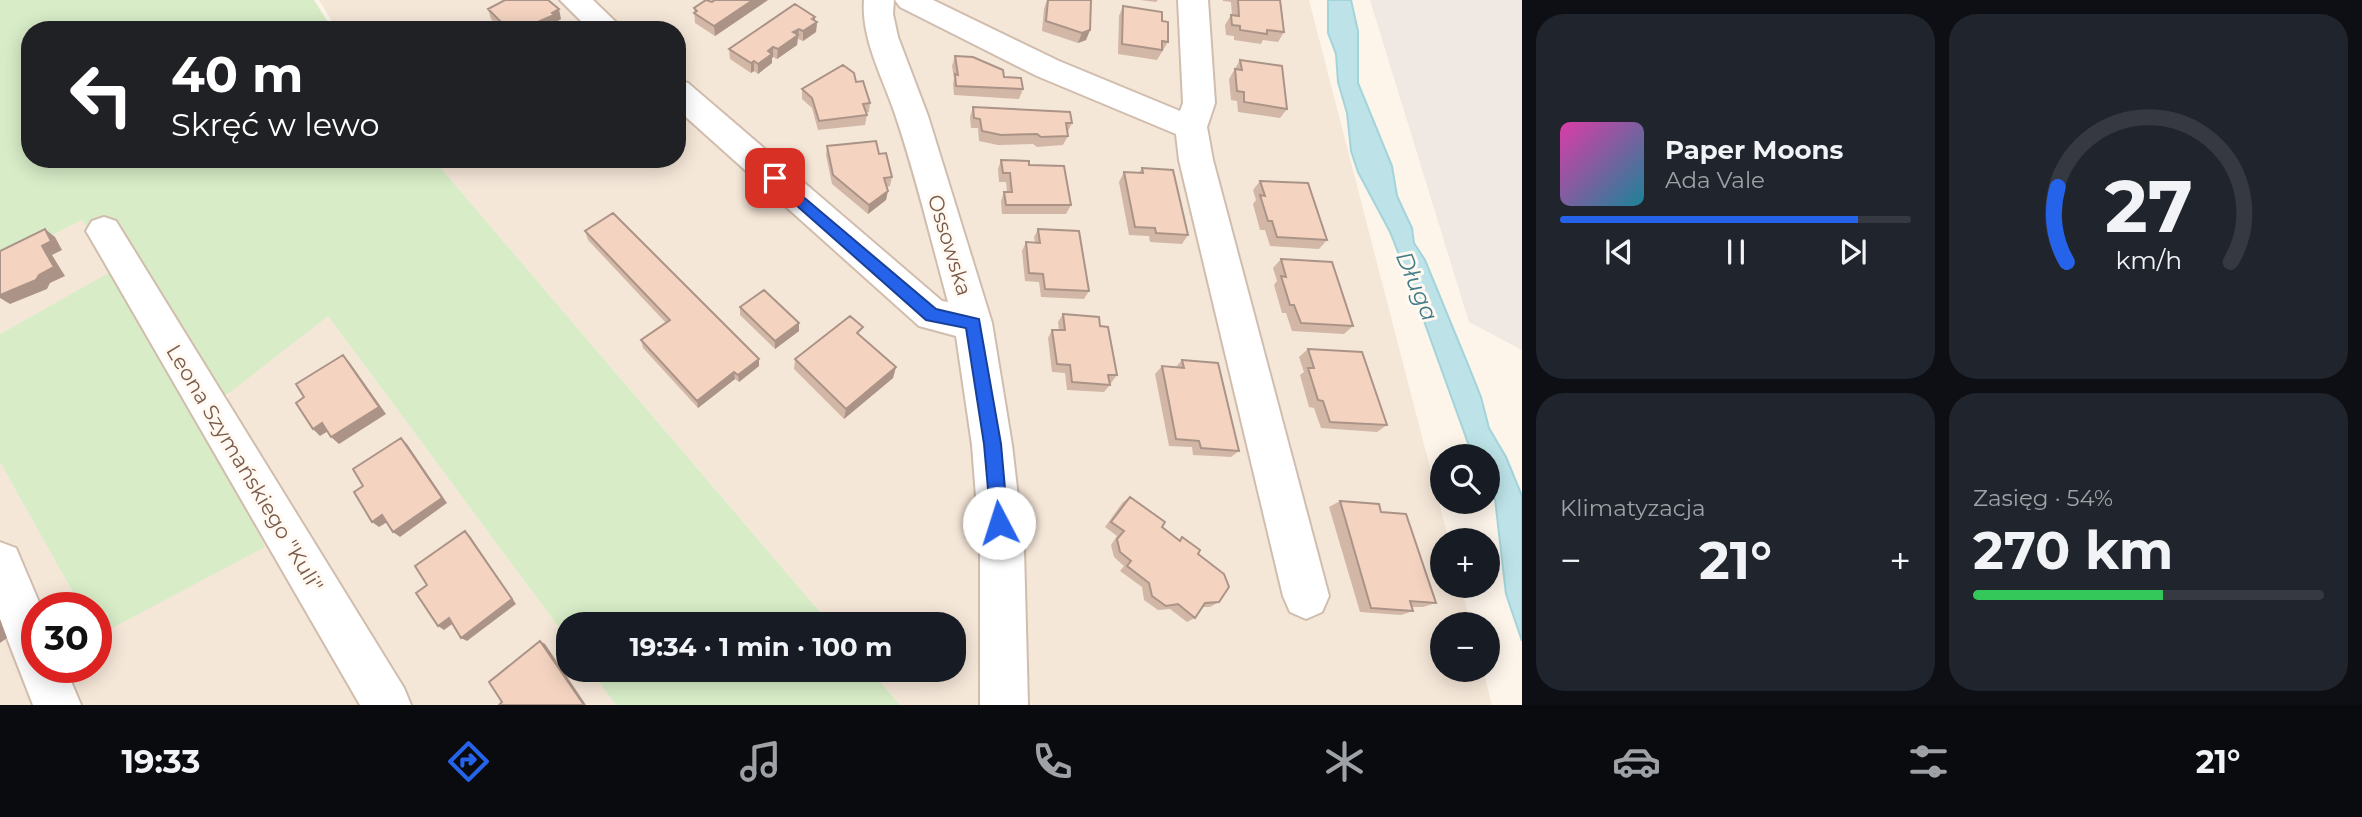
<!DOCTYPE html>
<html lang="pl">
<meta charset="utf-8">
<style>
:root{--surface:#171b24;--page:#20242c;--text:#f1f3f6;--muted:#9ea1a6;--line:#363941;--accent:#2563eb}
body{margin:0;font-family:Montserrat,sans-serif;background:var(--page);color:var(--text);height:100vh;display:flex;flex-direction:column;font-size:26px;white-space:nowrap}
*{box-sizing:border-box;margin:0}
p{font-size:23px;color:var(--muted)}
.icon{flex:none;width:38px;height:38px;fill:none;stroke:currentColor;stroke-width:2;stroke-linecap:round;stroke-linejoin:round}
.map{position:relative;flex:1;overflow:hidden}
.panel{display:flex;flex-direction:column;gap:14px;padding:14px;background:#0d0f14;width:840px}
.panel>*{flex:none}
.top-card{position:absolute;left:21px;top:21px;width:665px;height:147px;border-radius:28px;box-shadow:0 4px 18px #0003;background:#202124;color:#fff;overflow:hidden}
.tools{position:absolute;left:1430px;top:444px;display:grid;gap:14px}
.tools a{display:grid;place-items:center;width:70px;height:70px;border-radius:50%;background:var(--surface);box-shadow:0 4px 18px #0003;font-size:35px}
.speed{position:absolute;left:21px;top:592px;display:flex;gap:14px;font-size:35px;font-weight:700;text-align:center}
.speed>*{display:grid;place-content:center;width:91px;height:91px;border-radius:50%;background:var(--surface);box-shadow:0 4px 18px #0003;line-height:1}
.speed .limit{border:10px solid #d22;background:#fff;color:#111}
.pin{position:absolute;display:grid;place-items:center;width:60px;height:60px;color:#fff;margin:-30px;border-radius:14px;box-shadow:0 4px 10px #0006}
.me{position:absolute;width:77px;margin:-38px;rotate:355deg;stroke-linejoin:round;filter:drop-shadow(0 0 5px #0008)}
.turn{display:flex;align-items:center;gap:24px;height:147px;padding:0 35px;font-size:32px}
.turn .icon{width:91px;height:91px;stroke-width:2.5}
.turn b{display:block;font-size:49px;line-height:60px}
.big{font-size:52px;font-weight:700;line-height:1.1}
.panel .tile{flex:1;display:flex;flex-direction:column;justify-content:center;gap:10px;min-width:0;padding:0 24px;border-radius:28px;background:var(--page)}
.panel .dial{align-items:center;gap:0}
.dial svg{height:182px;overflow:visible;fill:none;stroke:var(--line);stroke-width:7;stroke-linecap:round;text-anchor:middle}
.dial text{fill:var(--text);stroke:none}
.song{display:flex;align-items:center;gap:21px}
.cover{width:84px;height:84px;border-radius:10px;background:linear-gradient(135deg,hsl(320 70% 55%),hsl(190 70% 35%))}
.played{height:7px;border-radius:4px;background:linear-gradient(90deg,var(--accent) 85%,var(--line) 85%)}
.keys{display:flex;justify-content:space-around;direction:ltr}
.heat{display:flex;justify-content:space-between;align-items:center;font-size:38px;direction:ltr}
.charge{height:10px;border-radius:5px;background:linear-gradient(90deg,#34c759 54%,var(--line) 0)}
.panel .tiles{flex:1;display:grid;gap:14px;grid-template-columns:repeat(2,1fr)}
.trip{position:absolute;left:556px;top:612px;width:410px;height:70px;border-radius:28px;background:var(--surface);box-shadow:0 4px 18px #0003;font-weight:700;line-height:70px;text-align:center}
.menu{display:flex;height:112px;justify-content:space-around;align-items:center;background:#090b0e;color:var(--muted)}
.menu .icon{width:49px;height:49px}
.menu .on{color:var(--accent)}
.menu b{font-size:32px;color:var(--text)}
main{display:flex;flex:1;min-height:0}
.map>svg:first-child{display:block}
</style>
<main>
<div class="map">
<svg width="1522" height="705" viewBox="0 0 1522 705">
<rect width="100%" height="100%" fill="#fdf5ea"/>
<path fill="#f5e7d8" d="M319 0H1309L1449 541H1442V586H1461L1471 625H1442V670H1483L1492 705H900L870 670H954V625H831L433 159H677V30H337Z
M82 220 114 271 0 334V261Z
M328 316 569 641V670H590L616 705H0V462L81 607H37V667H96V636L219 452 232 372Z"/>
<path fill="#efe8e3" d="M1370 0H1522V350L1469 322Z"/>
<path fill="#d7ecc7" d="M0 0H314L333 30H30V159H433L831 625H569V641L328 316 225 396 219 452 265 547 97 636 96 607H81L0 462V334L114 270 82 220 0 261Z
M590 670H870L900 705H616Z"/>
<path fill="#bde3e8" stroke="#a3d3db" stroke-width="2" d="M1328 0H1351L1358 31V83L1392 166 1397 196 1412 228 1414 243 1425 260 1469 367 1481 397 1489 428 1506 457 1522 496V641L1506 594 1495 499 1488 481V457H1475L1468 443 1411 285 1390 232 1358 172 1351 151 1347 113 1338 82 1336 54 1328 33Z"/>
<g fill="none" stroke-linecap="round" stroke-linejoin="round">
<g stroke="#d1bdae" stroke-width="4">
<path id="minor" d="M560 0H593L624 30H590Z
M864 0H894L893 14 898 37 928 116 992 323 1012 445 1024 549 1028 705H980V549L972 445 956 336 919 326 677 109V80L688 83 942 301 948 302C931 240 916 176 895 114 883 78 861 39 864 0Z
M895 0H933L1059 61 1180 111 1183 103 1178 0H1208L1215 103 1207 127 1213 160 1329 596 1322 612 1306 619 1290 612 1283 596 1179 160 1176 134 1037 76 900 7Z
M104 217 116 221 404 688 411 705H360L92 241 86 231 92 221Z
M0 542 16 548 41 607H37V667H65L81 705H33L0 620Z"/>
</g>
<use href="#minor" fill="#fff" fill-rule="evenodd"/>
</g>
<path fill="#d2b6a6" d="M504 0H548L561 19 556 22 557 25 545 30H502L491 19 488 9 504 1Z
M713 0H768L715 36 695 23 694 8Z
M1047 0 1090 30 1086 40 1078 43 1042 31 1044 9Z
M1140 0H1158L1156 2Z
M1223 0H1280L1284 32 1278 42 1263 40 1261 44 1234 40V36L1226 35 1225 25 1231 15H1232L1231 2 1223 1Z
M1123 6 1162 21 1168 42 1157 60 1118 54 1119 16Z
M815 17V20L817 22 816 32 803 41 798 39 797 45 777 59 773 57 772 58V63L758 74 754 71 751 73 730 59 729 49Z
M955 56 1004 77 1023 89 1019 99 954 95 953 84 954 79 952 66Z
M1240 60 1287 109 1280 118 1238 112 1237 101 1231 100 1229 79Z
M856 82 870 103 869 112 866 113 867 115 865 125 818 130 812 108 802 99V89Z
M973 107 1072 123 1067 133 1068 136 1063 145 1037 147 1033 144 998 145 979 141 978 128H971L970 117Z
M827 146 879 154 892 177 890 186 887 187 886 200 868 214 832 184 826 155Z
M1001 160 1029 165 1071 205 1066 214H1002L1001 201 1004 192H1007L1006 182H999L998 169Z
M1142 168 1188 235 1182 244 1150 242 1149 236 1129 235 1119 182 1124 172 1139 173Z
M1260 181 1327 240 1319 249 1270 246 1265 230H1260L1253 204 1256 200 1253 190Z
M1038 229 1089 291 1084 299 1041 297 1039 282 1025 281 1022 251 1026 242 1035 243 1034 237Z
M585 231 759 359V366L739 382 735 379 698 408 643 348 641 340 666 323 588 240Z
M1281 259 1353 326 1344 334 1292 331 1286 313H1282L1274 285 1277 281 1273 268Z
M740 307 799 331 775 349 740 315Z
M1063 314 1100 326 1117 375 1111 383H1109L1110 385 1104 392 1067 390 1065 373 1052 372 1048 338 1052 330H1059L1058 322Z
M861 336 896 367 893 378 844 419 794 369 795 359Z
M1308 349 1387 425 1377 432 1321 428 1314 408 1309 407 1300 375 1304 372 1299 357Z
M1182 360 1239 451 1231 457 1193 455 1192 447 1169 446 1155 374 1162 366 1176 367Z
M1130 497 1162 527 1179 540 1182 537 1198 554 1219 602 1210 607H1203L1195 618 1187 622 1170 609 1158 610 1144 600 1142 587 1120 571 1124 566 1114 557 1111 545 1117 536 1105 527 1123 502Z
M1340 501 1381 512 1436 603 1423 607H1411L1413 611 1401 615 1360 612 1329 507Z"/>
<path fill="#ab9487" d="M753 0H768L715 36 714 26Z
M559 9 561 19 556 22 557 25 545 30H519Z
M815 17V23L817 22 816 32 803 41V31Z
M799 29 797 45 777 59 778 49 793 32Z
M1090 30 1086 40 1078 43 1082 33Z
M773 47V57L772 58V63L758 74V64L768 51Z
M754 61V71L751 73V63Z
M888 191 886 200 868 214 869 205Z
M45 229 55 237 62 250 52 255 65 276 50 283 47 289 10 304 0 298V295L42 246Z
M799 323V331L775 349V341Z
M343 355 350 363 386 414 339 444 331 437Z
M759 359V366L739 382 738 375Z
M896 367 893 378 844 419 846 409Z
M734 372 735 379 698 408 697 401Z
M322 423 330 430 320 436 313 429Z
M401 438 407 444 447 503 400 537 393 532Z
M382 515 389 521 379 527 372 522Z
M465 531 470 536 516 604 467 641 461 638Z
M449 618 455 622 444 630 438 626Z
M0 619 7 638 0 643Z
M540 641 545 644 586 705H584Z"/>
<path fill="#f4d4c1" stroke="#ab9487" stroke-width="2" d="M505 0H548L559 9 552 13 554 15 519 30H509L488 9Z
M706 0 712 2 715 0H753L714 26 694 13 697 11 694 8Z
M1048 0H1091L1090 30 1082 33 1046 21Z
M1238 0H1280L1284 32 1267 30V34L1240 30V26L1232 25 1231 15 1239 16Z
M795 4 815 17 812 19 817 22 803 31 799 29 793 32 798 35 778 49 773 47 768 51 772 54 758 64 754 61 751 63 729 49Z
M1123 6 1162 12V21L1168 22V42L1162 41V50L1122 44Z
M577 26 581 30H568Z
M955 56 973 57 1003 70 1004 77 1021 78 1023 89 956 86 955 74 958 75Z
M1240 60 1282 66 1287 109 1244 102V92L1237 91 1235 69 1242 70Z
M843 65 854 73 856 82 863 81 870 103 863 104 867 115 819 121 812 98 802 89Z
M973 107 1070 112 1072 123H1066L1068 136 1041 137 1037 134 1001 135 982 131 980 119 974 118Z
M876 141 879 154 886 153 892 177 884 178 888 191 869 205 833 175 827 146Z
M1001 160 1029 161V165L1064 166 1071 205H1006L1004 192H1012L1011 183 1010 173H1003Z
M1142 168 1173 170 1188 235 1156 233 1155 228 1135 227 1124 172 1143 173Z
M1260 181 1308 183 1327 240 1277 237 1272 221H1268L1260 195 1265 196Z
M613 213 759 359 738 375 734 372 697 401 641 340 670 320 585 231Z
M45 229 51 241 42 246 54 267 39 275 36 280 0 295V251Z
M1038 229 1079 231 1089 291 1045 289 1043 274 1029 273 1026 242 1040 243Z
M1281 259 1332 262 1353 326 1301 323 1294 305H1290L1281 276 1286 277Z
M764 290 799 323 775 341 740 307Z
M1063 314 1099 317 1100 326 1108 327 1117 375H1108L1110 385 1072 382 1070 365 1057 364 1052 330H1065Z
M850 316 863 327 857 333 896 367 846 409 795 359Z
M1308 349 1362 352 1387 425 1330 422 1323 401 1318 400 1308 368H1314Z
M343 355 379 407 331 437 322 423 313 429 296 403 304 397 296 384Z
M1182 360 1218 363 1239 451 1201 448 1199 441 1176 439 1162 366 1184 368Z
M401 438 442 498 393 532 382 515 372 522 354 492 363 486 353 469Z
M1130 497 1165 522 1162 527 1180 541 1182 537 1200 550 1198 554 1224 574 1229 587 1219 602 1205 603 1195 618 1178 604 1166 606 1152 596 1149 583 1127 566 1131 561 1120 552 1117 539 1124 531 1111 522Z
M1340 501 1379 504 1381 512 1406 514 1436 603 1410 601 1413 611 1371 608Z
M465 531 512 599 461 638 449 618 438 626 416 593 427 585 415 566Z
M540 641 584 705H499L502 702 489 682Z"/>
<path fill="#2563eb" stroke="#184099" stroke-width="2" d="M775 173 936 309 979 319 1001 444 1008 523 1006 529 999 532 993 529 991 523 984 444 966 328 926 320 770 182V175Z"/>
<g text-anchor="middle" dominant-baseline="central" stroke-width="6" stroke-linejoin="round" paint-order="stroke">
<g font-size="21" fill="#7a5b4c" stroke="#fff9f2">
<text transform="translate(950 245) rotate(73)">Ossowska</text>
<text transform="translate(245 468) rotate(59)">Leona Szymańskiego "Kuli"</text>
</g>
<g font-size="23" font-style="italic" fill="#417c87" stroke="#fff9f2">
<text transform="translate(1417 286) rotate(67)">Długa</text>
</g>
</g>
</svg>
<div class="tools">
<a><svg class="icon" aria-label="search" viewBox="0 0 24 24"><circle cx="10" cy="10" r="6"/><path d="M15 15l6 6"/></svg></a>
<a>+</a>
<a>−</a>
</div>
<div class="speed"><div class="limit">30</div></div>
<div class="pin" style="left:775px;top:178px;background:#d93025"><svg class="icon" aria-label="arrive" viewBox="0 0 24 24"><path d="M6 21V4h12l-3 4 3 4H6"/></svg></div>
<svg class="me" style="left:999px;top:523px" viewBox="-20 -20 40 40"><circle r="19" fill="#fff"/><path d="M0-13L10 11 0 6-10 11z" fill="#2563eb"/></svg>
<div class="trip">19:34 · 1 min · 100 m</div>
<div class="top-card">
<div class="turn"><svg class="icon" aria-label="left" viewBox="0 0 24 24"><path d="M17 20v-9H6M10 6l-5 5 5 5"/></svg><div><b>40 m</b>Skręć w lewo</div></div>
</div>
</div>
<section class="panel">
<div class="tiles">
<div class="tile">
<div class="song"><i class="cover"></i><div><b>Paper Moons</b><p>Ada Vale</p></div></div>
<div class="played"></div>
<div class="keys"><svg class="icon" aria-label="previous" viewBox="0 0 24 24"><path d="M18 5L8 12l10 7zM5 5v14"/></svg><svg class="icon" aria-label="pause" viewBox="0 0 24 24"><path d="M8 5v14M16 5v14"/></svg><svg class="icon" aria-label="next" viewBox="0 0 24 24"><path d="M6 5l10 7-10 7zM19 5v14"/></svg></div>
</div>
<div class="tile dial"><svg viewBox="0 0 100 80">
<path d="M14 69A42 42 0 1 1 86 69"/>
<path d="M14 69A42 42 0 0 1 10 36" stroke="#2563eb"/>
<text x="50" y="56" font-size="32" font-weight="700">27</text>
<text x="50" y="72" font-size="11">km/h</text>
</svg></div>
<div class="tile"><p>Klimatyzacja</p>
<div class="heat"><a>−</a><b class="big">21°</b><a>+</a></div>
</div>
<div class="tile"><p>Zasięg · 54%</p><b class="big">270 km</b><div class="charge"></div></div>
</div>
</section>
</main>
<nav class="menu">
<b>19:33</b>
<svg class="icon on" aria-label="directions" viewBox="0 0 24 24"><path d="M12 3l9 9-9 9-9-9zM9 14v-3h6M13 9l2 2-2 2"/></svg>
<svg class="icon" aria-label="music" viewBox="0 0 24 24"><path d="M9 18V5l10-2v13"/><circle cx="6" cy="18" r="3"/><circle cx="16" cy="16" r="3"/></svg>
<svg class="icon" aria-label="phone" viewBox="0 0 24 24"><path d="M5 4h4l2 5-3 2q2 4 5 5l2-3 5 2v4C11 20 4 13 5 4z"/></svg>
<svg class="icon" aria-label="climate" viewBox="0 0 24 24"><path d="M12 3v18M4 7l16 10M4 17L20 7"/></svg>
<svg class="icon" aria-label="car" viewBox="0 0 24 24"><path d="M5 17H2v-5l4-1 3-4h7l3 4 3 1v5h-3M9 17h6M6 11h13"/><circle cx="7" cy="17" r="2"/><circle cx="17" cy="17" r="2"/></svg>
<svg class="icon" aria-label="filters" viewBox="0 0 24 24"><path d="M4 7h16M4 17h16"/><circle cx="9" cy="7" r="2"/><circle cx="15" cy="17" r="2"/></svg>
<b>21°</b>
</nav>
